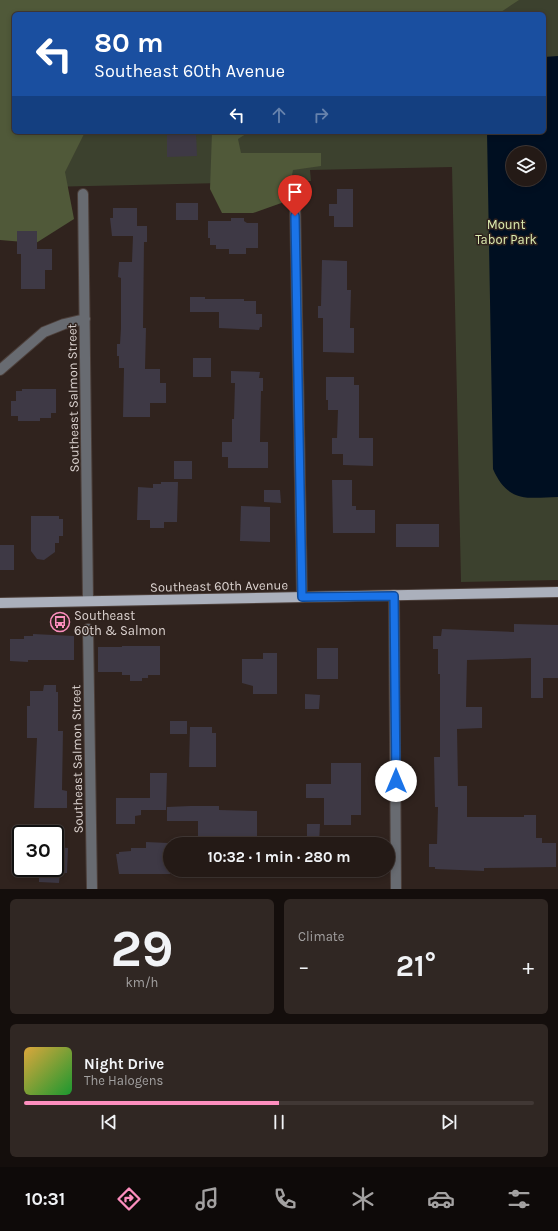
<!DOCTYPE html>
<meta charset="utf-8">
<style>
:root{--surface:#241a16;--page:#302723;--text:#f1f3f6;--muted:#a3a1a1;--line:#413835;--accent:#fd8ebe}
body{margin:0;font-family:Karla,sans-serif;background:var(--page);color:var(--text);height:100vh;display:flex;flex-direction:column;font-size:15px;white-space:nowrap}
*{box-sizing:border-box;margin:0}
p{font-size:13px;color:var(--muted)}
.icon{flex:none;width:22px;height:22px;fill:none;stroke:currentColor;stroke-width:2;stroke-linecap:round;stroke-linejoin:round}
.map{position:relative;height:889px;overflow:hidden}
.drawer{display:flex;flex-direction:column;gap:10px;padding:10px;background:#140e0c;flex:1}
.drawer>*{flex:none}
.banner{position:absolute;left:12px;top:12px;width:534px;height:122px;border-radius:6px;box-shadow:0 2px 6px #0003,0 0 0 1px var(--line);background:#1a4fa0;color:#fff;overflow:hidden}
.tools{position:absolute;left:506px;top:146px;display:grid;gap:8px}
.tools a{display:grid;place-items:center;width:40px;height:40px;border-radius:50%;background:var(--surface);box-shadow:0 2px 6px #0003,0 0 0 1px var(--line);font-size:20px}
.speed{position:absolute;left:12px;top:825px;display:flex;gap:8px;font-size:20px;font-weight:700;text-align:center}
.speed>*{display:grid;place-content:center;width:52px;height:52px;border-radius:50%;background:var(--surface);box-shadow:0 2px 6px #0003,0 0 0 1px var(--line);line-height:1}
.speed .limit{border:2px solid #111;border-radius:6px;background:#fff;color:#111}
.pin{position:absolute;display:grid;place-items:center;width:34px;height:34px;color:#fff;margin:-41px -17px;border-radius:50% 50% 50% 0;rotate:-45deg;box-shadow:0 0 4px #0007}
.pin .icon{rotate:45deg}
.me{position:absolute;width:44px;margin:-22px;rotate:0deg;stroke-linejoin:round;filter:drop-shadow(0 0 3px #0008)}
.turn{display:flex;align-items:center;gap:14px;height:84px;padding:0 16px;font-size:18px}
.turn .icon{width:52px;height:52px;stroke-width:2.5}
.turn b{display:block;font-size:28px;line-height:34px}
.lanes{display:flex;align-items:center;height:38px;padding:0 16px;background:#0003;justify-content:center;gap:20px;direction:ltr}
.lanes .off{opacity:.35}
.big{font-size:30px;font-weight:700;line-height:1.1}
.drawer .tile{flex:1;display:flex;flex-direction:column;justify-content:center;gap:6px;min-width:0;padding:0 14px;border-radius:6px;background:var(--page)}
.drawer .dial{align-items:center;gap:0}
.dial b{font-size:52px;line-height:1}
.song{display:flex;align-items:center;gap:12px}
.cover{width:48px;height:48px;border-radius:6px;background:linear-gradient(135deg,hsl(40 70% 55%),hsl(130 70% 35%))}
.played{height:4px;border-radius:2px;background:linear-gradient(90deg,var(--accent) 50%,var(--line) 50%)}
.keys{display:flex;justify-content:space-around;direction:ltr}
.heat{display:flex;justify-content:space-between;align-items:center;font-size:22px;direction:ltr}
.drawer .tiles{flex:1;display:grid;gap:10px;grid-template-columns:1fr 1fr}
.tile:last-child{grid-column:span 2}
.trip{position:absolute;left:163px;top:837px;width:232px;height:40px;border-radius:20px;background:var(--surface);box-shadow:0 2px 6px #0003,0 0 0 1px var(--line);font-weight:700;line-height:40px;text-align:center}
.tab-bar{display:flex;height:64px;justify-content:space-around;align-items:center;background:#0e0a09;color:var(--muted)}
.tab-bar .icon{width:28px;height:28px}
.tab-bar .current{color:var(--accent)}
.tab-bar b{font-size:18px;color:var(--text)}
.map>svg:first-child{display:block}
</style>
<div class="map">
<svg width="558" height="889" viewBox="0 0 558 889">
<rect width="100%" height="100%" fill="#30231e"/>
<path fill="#3c412e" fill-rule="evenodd" d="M0 0H558V580L461 582 452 167 310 170 311 181 0 188ZM14 14H544V132H14ZM513 153H539V179H513Z"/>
<path fill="#505939" d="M0 0H519L498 14H14V132H85L65 172 74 219 36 243 0 240Z
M212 132H249L238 139 241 153H321V166L293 170 287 201 253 213H222L210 189Z"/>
<path fill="#000f21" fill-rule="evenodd" d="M558 56V497C527 498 508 503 493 469L487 132H544V57ZM513 153H539V179H513Z"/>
<path fill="#3e3945" d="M167 132H196L197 156 167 157Z
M337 189H353V227H334V216H329V204H337Z
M176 203H198V220H176Z
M113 208H137V226H147V242H144L143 328H146L145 369H160V383H166V403H150V417H123L124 368H119V356H117V344H120L121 328V278L118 277 119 262H132L133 236H112L110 218H113Z
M231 218H244V221L247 223H258V248H246V254H229V249H216V245H210V238H208V221H231Z
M17 231H37V249H52V270H45V289H21V254H17Z
M322 260 347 261V290H351L350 328H354V353L323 352V318H318V306H321Z
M190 297H205V299H244V301H256V314H262V327H260L259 330 219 328V312H190Z
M193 358H211V377H193Z
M231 371 260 372 259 378H263V391H261L260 442H268V468H228V457H222V442H232V419H234L235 383H231Z
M326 377H354V385H359V438H373V466L343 465V454H332V438H337L338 410H328V400H326Z
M22 389H56V413H51V418H40V421H18V416H11V401H16V391H22Z
M174 461H192V479H174Z
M332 480H352V506H356V510H375V533H333Z
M161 482H178L177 522H164V528H150V520H137L138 487 153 488V484H161Z
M264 490H280L281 503 264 502Z
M241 506 270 507V542L240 541Z
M31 516H59V519H63V536H59V543H55V552L44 560 37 559 31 551Z
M396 524H439V547H396Z
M0 545H14V570H0Z
M514 624 558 625V678H543V698H531V658L467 660 466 707H482V728L457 729 458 786H467V817H524V815H536V838H542V843H556V867L484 868V871L435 869V867H429V844H437L438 807H435L434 757H440V674H438V649H433V636H441L442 629 514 632Z
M33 634 74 636V660H28V662L10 661V639H24V636H33Z
M122 646H160V675H148V678H142V681H130V675H122V672H98V647H122Z
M317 648H338V679H317Z
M263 653H277V694H253V686L242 683V659H263Z
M44 685H56V692H58V731H63L62 790 67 791V808H34L37 738H27V706H30V691H43Z
M305 694 320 695 319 709H305Z
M170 721H187V734H170Z
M190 727H212V733H216V767H189Z
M331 763H361V815H351V825H324V798H306V784H331Z
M150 773H167L166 810H141V815L135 816V824H116V798H150Z
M190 806H219V810L257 811V844H198V821H167V807Z
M307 824H320L319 844H307Z
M146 842 168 843V849H170V874H119L116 854H119V852L131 851V848H146Z
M55 847 68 848 67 873H60L59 883 39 882V868H55Z"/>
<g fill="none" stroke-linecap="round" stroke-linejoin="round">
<g stroke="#4c3f3a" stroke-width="12">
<path id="minor" d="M83 194 88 601
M295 200 302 597
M0 370 44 332 64 324 85 319
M394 595 396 889
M88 629 92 889"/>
</g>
<g stroke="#4c3f3a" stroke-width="12">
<path id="major" d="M0 603 558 592"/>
</g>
<use href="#minor" stroke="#686b71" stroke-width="10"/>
<use href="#major" stroke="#abb0bc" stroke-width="10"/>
</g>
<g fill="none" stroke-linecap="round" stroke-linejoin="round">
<g stroke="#114b97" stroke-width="10">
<path id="route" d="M295 216 302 597 394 596 396 781"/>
</g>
<use href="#route" stroke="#1a73e8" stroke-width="7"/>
</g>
<defs>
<g id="bus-ring" transform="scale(1)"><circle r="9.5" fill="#30231e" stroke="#fd8ebe" stroke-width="1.5"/><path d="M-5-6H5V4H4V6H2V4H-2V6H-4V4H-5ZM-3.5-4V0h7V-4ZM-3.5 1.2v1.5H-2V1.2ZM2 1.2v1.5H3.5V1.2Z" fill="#fd8ebe"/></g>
</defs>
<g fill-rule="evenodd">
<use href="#bus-ring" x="60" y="622"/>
</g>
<g text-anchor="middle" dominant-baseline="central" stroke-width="3" stroke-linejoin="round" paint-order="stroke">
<g font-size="13" fill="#dcecb0" stroke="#30231e">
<text x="506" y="224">Mount<tspan x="506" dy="15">Tabor Park</tspan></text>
</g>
<g font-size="13" fill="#dcd3d0" stroke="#30231e">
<text transform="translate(73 398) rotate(-91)">Southeast Salmon Street</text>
<text transform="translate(219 586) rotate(-1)">Southeast 60th Avenue</text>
<text transform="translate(77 759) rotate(-91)">Southeast Salmon Street</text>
</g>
<g font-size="13" fill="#dcd3d0" stroke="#30231e" text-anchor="start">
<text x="74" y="615">Southeast<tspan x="74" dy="15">60th &amp; Salmon</tspan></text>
</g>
</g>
</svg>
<div class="tools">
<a><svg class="icon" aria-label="layers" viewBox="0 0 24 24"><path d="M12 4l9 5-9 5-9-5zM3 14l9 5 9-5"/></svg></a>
</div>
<div class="speed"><div class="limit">30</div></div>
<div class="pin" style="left:295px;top:216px;background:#d93025"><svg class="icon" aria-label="arrive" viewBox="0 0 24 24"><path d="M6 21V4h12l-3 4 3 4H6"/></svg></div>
<svg class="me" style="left:396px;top:781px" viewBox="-20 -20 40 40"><circle r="19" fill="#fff"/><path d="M0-13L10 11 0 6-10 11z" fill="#1a73e8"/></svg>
<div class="trip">10:32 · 1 min · 280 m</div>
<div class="banner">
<div class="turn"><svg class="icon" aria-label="left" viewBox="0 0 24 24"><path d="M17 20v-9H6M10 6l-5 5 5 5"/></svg><div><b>80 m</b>Southeast 60th Avenue</div></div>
<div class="lanes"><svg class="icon" aria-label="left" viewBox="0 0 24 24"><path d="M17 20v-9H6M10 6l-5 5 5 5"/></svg><svg class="icon off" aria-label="ahead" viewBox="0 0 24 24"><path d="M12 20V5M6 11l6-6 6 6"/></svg><svg class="icon off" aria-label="right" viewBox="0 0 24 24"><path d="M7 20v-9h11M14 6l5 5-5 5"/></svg></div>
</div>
</div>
<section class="drawer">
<div class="tiles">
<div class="tile dial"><b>29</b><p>km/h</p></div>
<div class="tile"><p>Climate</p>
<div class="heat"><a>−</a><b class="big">21°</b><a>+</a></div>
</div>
<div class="tile">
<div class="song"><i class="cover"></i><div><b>Night Drive</b><p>The Halogens</p></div></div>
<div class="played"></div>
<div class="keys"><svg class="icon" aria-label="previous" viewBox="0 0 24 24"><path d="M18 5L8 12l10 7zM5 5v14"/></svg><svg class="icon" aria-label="pause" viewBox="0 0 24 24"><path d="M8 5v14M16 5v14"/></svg><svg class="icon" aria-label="next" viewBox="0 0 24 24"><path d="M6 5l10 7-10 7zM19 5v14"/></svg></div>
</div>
</div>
</section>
<nav class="tab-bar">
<b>10:31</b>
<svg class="icon current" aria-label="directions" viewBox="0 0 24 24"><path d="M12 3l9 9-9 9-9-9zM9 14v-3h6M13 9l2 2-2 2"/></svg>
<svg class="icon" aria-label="music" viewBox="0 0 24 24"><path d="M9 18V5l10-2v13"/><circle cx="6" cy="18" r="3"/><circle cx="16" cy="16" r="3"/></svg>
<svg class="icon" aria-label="phone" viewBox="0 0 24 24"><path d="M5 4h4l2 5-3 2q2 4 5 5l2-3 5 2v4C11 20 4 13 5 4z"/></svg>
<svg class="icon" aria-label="climate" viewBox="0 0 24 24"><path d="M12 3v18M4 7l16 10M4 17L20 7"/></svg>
<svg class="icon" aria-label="car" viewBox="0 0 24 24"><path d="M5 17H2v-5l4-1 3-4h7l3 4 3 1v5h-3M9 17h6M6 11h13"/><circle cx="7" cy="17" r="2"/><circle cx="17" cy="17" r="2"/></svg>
<svg class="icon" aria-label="filters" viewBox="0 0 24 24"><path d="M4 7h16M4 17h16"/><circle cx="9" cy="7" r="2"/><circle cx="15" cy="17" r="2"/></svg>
</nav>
